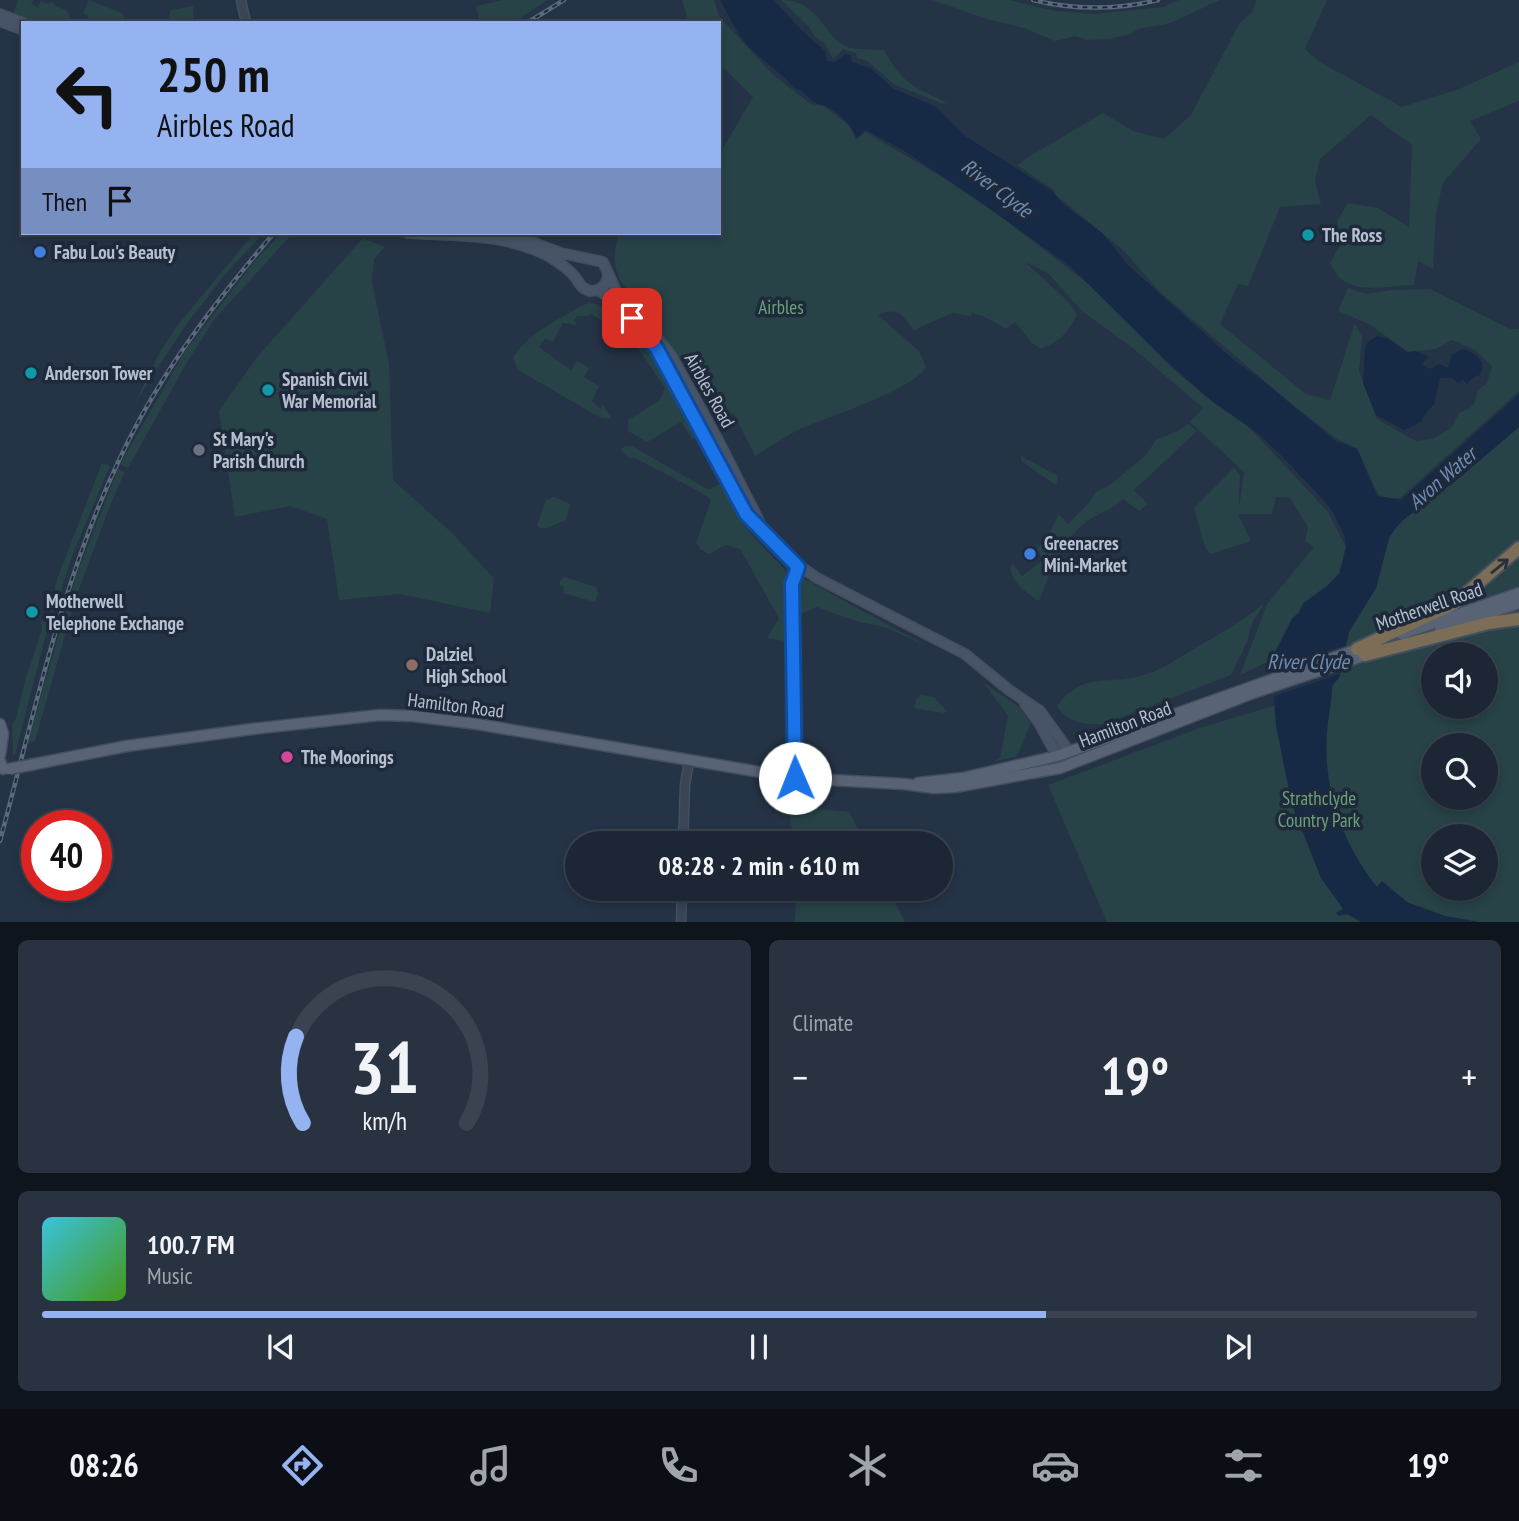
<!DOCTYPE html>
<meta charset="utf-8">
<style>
:root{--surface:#1c2634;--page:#293240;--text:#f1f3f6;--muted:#a0a5ac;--line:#3a434f;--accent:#95b2f1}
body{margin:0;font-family:"PT Sans Narrow",sans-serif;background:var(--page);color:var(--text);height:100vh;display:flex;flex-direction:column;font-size:26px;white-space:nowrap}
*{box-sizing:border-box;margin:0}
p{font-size:23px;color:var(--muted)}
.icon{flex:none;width:38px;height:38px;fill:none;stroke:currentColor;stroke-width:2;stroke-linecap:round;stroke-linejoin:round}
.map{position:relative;height:922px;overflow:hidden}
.sheet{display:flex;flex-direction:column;gap:18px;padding:18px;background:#0f151d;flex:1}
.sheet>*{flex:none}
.banner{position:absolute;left:21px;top:21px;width:700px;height:214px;border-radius:0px;box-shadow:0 4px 10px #0003,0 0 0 2px var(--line);background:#95b2f1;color:#111;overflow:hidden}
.buttons{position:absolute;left:1421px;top:642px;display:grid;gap:14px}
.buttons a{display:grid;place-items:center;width:77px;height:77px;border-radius:50%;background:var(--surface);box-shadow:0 4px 10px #0003,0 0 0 2px var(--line);font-size:35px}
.speed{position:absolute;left:21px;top:810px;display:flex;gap:14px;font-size:35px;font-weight:700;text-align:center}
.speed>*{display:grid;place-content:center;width:91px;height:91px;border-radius:50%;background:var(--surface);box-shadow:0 4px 10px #0003,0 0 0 2px var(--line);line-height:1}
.speed .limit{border:10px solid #d22;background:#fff;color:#111}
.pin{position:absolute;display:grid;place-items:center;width:60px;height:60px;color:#fff;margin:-30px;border-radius:14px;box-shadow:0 4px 10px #0006}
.me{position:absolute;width:77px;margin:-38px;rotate:359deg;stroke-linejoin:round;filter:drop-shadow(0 0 5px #0008)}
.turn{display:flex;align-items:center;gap:24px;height:147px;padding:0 21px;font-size:32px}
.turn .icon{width:91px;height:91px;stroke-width:2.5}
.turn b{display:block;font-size:49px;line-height:60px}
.then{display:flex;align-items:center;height:66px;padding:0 21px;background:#0003;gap:14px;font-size:26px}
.big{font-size:52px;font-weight:700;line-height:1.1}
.sheet .tile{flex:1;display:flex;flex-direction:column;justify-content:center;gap:10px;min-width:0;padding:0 24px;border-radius:10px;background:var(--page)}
.sheet .dial{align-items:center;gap:0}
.dial svg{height:182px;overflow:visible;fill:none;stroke:var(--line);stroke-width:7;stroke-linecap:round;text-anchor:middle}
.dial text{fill:var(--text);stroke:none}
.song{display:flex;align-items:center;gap:21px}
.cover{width:84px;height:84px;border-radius:10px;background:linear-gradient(135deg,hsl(190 70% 55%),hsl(100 70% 35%))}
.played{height:7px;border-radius:4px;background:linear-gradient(90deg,var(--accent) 70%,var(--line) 70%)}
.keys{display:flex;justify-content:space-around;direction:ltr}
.heat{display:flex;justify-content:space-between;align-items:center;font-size:38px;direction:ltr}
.sheet .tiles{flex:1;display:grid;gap:18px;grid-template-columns:1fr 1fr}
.tile:last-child{grid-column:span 2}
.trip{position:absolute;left:565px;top:831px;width:388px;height:70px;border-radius:35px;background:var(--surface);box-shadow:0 4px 10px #0003,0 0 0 2px var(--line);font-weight:700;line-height:70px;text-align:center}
.tab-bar{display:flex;height:112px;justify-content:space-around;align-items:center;background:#0b0f15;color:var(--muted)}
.tab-bar .icon{width:49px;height:49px}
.tab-bar .active{color:var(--accent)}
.tab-bar b{font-size:32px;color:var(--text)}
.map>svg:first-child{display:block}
</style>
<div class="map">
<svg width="1519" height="923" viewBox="0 0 1519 923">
<rect width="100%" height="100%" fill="#253346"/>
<path fill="#274347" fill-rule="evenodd" d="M18 0H33L31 4 38 7 41 1 49 4 51 2 54 3 55 6 66 10 70 16 67 23H36L13 15Z
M89 0 122 13 125 19 124 23H76L77 19 86 22 88 16 83 13Z
M503 0H548L512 23H480L476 6Z
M682 0H714L719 16 773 75 811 104 824 106 849 125 856 140 865 132 939 175 1000 216 1085 281 1172 368 1214 403 1248 426 1328 512 1346 547 1339 572 1332 583 1303 603 1298 613 1292 618 1270 661 1240 675 1267 604 1314 547 1305 541 1308 527 1290 498 1276 497 1272 514H1238L1251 541 1211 554 1205 547 1194 508 1234 468 1240 475 1239 508 1244 472 1190 422 1203 408 1134 349 1082 311 1048 273 1025 262 1070 303 1077 315C1067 334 1061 340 1041 349L1032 343 1015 322 1006 329 983 316 972 313 971 316 952 313 914 330C902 315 898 306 878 315L919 351 926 367C914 390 824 418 798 430 783 438 769 447 755 456L733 413 725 415 720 406 708 411 699 383 621 282C612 265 614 250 619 233H719V155L753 97 719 63V23H689Z
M781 0C822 0 823 40 851 48 861 50 874 49 884 50 903 84 913 87 948 103H941L895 85 867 61 857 58 856 53 843 49 833 59 825 44 815 37 809 27Z
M932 0H1010L1055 11 1095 14 1163 7 1179 0H1220L1168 24 1141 28 1128 35 1109 39 1087 40 1075 36 1055 41 1024 28 990 20Z
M1257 0H1327L1305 49 1318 61 1402 107 1459 89 1519 62V101L1470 121 1481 139 1443 183 1436 213 1433 269 1418 261 1414 285C1385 286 1343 298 1330 263L1340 245 1337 221 1348 203 1378 208 1409 227 1412 145 1371 115 1320 159 1315 181 1321 204 1280 207 1248 286 1238 284 1220 324 1306 394 1330 400 1355 323 1362 337 1359 371 1377 419 1416 441 1432 439 1451 428 1459 413 1470 408 1474 404 1478 390 1487 383 1492 366 1475 350 1452 340 1436 349 1408 352 1369 324 1338 311 1348 288 1367 294 1391 290 1430 289 1510 329H1519V391L1400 498H1386L1378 494 1357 448 1337 439 1294 406 1161 293 1124 251 1056 195 1054 190 1017 165 1025 159 1103 113 1133 131 1164 139 1191 115 1239 24 1252 12Z
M193 6 194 17 191 23H177L168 19 171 10Z
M254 233H264L227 272 185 326 135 403 160 352 176 327Z
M281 233H293L214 320 186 364 128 468 120 464 186 350 254 262Z
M363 238 385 247 374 259 372 282 389 364 393 480 452 533 494 578 490 613 400 594 339 600 327 519 290 506 235 517 219 411 257 357Z
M588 303C631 301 679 403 696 437L692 439 681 422 647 442 628 431V420L660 400 665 388 631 338 590 313 588 316H577L574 321 577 323 576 325 563 323 553 342 545 338 539 347 571 370 577 361 589 368 584 377 599 386 592 401 601 409 603 405 612 419 601 418 518 370 513 358C523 336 567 314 588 303Z
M1188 424 1197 431 1134 490 1148 504 1139 511 1123 499C1113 510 1098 513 1086 522 1061 542 1051 572 1039 601 1026 593 1012 583 1010 567L1013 564 1022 576 1043 560 1037 549 1050 532 1059 514 1068 524 1088 504 1096 492 1111 484 1145 456 1156 440 1178 431Z
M1519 427V922H1107L1048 785 1200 728 1332 688 1339 676 1349 632 1376 588 1389 538 1395 529 1403 520 1459 478ZM1433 654H1486V707H1433ZM1433 746H1486V798H1433ZM1433 836H1486V889H1433Z
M626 446H632L705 488 710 489 720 484 750 533 786 571 784 591 789 642 767 638 779 618 740 549 726 545 709 554 700 549 696 543 711 500 700 492 633 457 630 459 620 449Z
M1021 456 1058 476 1056 485 1021 461Z
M102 463 110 466 72 556 52 619 49 618 57 579Z
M118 469 125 472 111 503 75 600 35 741 27 744 76 576Z
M554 497 570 504 566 520C555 523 546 533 537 526L546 500Z
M797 575 929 647 887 628 856 621 817 607 794 617V587Z
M565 577 596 587 598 593 595 602 563 593 564 587 559 585 561 579Z
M1264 604 1252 623 1247 642 1231 675 1104 724C1085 724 1068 724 1057 706 1083 670 1110 686 1144 675 1161 670 1177 659 1192 650 1217 636 1241 621 1264 604Z
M41 621 49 622 15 755 13 754 12 724 16 718 26 677 42 630Z
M983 682 1019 707 1031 723 1017 756 993 762 1000 758 1008 716Z
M921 695 934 697 947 711 944 713 914 708 916 699Z
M784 791 818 793V809L849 812 865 843H795Z
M796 889H888L905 922H795Z"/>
<path fill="#162a46" d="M720 0H774L801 30 825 51 827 61 835 62 845 54 850 55 852 62 870 68 894 89 935 106 965 136 1052 191 1063 204 1102 233 1130 267 1235 361 1257 376 1336 441 1357 449 1377 496 1401 500 1519 394V427L1459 478 1403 520 1395 529 1389 538 1376 588 1349 632 1339 678 1332 685C1332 702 1328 717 1327 734 1323 790 1343 844 1377 887L1382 881 1407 902 1445 916 1479 922 1363 923 1347 914 1339 916 1336 913 1343 909 1321 878 1292 805 1276 726 1271 661 1293 618 1299 613 1303 604 1328 585 1340 573 1346 547 1345 537 1335 516 1327 504 1283 457 1260 435 1208 398 1172 366 1071 267 972 196 906 152 866 130 857 138C850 124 840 113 826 106 821 104 815 104 811 100 805 95 803 90 794 88 782 73 763 61 749 47 737 34 729 16 720 0Z
M1377 336 1387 338 1407 352 1415 351 1429 357 1422 364 1430 369 1439 364 1448 368 1452 355 1462 349C1475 352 1488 362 1480 375L1474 377 1467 384 1463 380 1458 383 1452 378H1440L1434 405 1426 413 1421 422 1404 430 1376 415 1363 383 1365 348 1367 343Z"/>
<path fill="#253346" d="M1346 645 1339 674 1272 697 1271 670Z"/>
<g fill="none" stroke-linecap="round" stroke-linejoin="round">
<g stroke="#434e5e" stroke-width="11">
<path id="tertiary" d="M241 0 246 23
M795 778 792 584 798 567
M683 844 685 785 689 761
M681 923 682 889"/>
</g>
<g stroke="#434e5e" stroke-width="12">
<path id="secondary" d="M0 14 23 23
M0 21 23 30
M408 233C454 236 508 233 550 257 558 262 569 269 575 277 580 284 581 288 590 291 601 291 608 285 608 273
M500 233 535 243 561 253 603 262 616 291 638 313 672 357 719 442 763 529
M598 290C623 306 640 326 657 349L746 514 785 556 817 578 965 654 1009 690 1040 711 1069 751
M1025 704 1039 723 1057 756"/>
</g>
<g stroke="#434e5e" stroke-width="13">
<path id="primary" d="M1440 630 1519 603
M1402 634 1519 593
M0 724 3 734 0 755
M0 761 3 769
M30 765 127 746 252 729 380 715 413 716 477 724 795 778 904 784 934 788 955 787 1060 768 1253 693 1369 654
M918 783 963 778 1057 756 1361 648"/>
</g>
<g stroke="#445060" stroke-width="16">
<path id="motorway" d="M1357 649 1455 603 1519 548
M1365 655 1489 623 1519 619"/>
</g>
<use href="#tertiary" stroke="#3a4555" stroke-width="8"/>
<use href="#secondary" stroke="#475468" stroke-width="9"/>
<use href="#primary" stroke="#586475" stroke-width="10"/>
<use href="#motorway" stroke="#7c6d56" stroke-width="12"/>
<g stroke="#5b697c" stroke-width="4.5">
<path id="rail" d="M1033 0C1074 10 1117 10 1158 0
M527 23 564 0
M0 841C35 711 62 579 121 456 160 373 215 302 274 233"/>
</g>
<use href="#rail" stroke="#1e2a3b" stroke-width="2" stroke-dasharray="5" stroke-linecap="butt"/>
<g stroke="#434e5e" stroke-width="13" stroke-linecap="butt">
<path id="primary-bridge" d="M9 769 30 765"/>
</g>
<use href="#primary-bridge" stroke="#586475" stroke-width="10"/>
</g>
<defs><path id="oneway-shaft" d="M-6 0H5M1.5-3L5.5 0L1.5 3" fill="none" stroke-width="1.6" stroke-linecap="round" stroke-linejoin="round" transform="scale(1.75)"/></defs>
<use stroke="#27313e" href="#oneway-shaft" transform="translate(1500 566) rotate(-39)"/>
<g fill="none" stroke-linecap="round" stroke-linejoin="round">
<g stroke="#114b97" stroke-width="18">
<path id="route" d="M632 318 657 349 746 514 798 567 792 584 795 778"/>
</g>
<use href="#route" stroke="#1a73e8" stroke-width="12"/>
</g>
<g fill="#0f9aa8" stroke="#1e2a3b" stroke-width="2.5">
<circle cx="1308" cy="235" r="7"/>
<circle cx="31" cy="373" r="7"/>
<circle cx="268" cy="390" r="7"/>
<circle cx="32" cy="612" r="7"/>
</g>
<g fill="#3f7fe0" stroke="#1e2a3b" stroke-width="2.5">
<circle cx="40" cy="252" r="7"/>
<circle cx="1030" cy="554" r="7"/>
</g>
<circle fill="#6b7280" stroke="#1e2a3b" stroke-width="2.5" cx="199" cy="450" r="7"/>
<circle fill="#8d6e63" stroke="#1e2a3b" stroke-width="2.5" cx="412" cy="665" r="7"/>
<circle fill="#d1479c" stroke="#1e2a3b" stroke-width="2.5" cx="287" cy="757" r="7"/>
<g text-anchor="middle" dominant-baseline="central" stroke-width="7" stroke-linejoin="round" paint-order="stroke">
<g font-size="19" font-weight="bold" fill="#b7c0ce" stroke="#1e2a3b" text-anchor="start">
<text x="1322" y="235">The Ross</text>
<text x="54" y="252">Fabu Lou's Beauty</text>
<text x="45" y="373">Anderson Tower</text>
<text x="282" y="379">Spanish Civil<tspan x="282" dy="22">War Memorial</tspan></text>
<text x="213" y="439">St Mary's<tspan x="213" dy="22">Parish Church</tspan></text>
<text x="1044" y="543">Greenacres<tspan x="1044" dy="22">Mini-Market</tspan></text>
<text x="46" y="601">Motherwell<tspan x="46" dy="22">Telephone Exchange</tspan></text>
<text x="426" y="654">Dalziel<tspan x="426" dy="22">High School</tspan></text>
<text x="301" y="757">The Moorings</text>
</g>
<g font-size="19" fill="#6ca178" stroke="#1e2a3b">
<text x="781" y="307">Airbles</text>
<text x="1319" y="798">Strathclyde<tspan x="1319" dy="22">Country Park</tspan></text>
</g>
<g font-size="19" fill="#b7c0ce" stroke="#1e2a3b">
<text transform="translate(710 390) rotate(61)">Airbles Road</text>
<text transform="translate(1429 606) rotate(-19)">Motherwell Road</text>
<text transform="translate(456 705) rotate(7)">Hamilton Road</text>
<text transform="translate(1125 724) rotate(-21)">Hamilton Road</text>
</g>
<g font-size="21" font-style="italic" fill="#6e8bb0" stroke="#1e2a3b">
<text transform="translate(997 188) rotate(37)">River Clyde</text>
<text transform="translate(1442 478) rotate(-41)">Avon Water</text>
<text x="1308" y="661">River Clyde</text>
</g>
</g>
</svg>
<div class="buttons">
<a><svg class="icon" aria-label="sound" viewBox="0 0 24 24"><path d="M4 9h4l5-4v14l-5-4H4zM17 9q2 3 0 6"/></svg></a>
<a><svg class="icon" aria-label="search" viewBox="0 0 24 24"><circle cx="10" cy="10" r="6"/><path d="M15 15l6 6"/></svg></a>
<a><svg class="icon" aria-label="layers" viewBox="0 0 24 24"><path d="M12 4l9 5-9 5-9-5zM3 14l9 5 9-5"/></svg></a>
</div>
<div class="speed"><div class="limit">40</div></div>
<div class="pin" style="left:632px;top:318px;background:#d93025"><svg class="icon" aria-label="arrive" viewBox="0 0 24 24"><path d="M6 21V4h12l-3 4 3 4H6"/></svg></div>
<svg class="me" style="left:795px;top:778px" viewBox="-20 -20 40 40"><circle r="19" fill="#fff"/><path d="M0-13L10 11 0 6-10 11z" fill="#1a73e8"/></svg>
<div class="trip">08:28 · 2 min · 610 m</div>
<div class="banner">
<div class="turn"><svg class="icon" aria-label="left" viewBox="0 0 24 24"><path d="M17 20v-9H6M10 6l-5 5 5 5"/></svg><div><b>250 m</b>Airbles Road</div></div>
<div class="then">Then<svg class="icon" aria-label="arrive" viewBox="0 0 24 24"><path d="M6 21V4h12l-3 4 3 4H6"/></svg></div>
</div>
</div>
<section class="sheet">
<div class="tiles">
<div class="tile dial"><svg viewBox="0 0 100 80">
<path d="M14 69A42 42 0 1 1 86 69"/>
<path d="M14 69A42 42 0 0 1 11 31" stroke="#95b2f1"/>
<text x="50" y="56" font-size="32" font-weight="700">31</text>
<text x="50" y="72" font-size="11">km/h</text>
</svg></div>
<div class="tile"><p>Climate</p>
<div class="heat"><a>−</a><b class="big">19°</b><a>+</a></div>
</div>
<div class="tile">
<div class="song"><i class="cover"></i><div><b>100.7 FM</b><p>Music</p></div></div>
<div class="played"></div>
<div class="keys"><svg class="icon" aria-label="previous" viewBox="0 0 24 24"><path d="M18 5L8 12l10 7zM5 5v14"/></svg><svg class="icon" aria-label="pause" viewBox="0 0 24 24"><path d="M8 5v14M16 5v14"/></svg><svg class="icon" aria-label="next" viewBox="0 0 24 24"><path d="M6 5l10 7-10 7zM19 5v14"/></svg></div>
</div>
</div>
</section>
<nav class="tab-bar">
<b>08:26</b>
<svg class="icon active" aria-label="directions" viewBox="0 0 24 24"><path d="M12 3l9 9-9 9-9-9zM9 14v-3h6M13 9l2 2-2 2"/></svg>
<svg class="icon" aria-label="music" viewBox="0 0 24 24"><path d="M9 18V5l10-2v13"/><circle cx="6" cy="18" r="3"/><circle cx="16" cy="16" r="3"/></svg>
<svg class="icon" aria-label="phone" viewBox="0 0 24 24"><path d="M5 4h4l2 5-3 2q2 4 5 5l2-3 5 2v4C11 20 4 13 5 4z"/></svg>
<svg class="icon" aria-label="climate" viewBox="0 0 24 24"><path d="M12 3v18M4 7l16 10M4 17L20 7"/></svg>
<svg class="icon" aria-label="car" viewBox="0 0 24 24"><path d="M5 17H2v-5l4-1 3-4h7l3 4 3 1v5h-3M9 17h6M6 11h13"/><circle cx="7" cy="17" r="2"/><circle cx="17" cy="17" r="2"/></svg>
<svg class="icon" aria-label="filters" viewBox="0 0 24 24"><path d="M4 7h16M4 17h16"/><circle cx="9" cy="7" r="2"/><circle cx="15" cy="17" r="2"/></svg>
<b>19°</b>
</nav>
